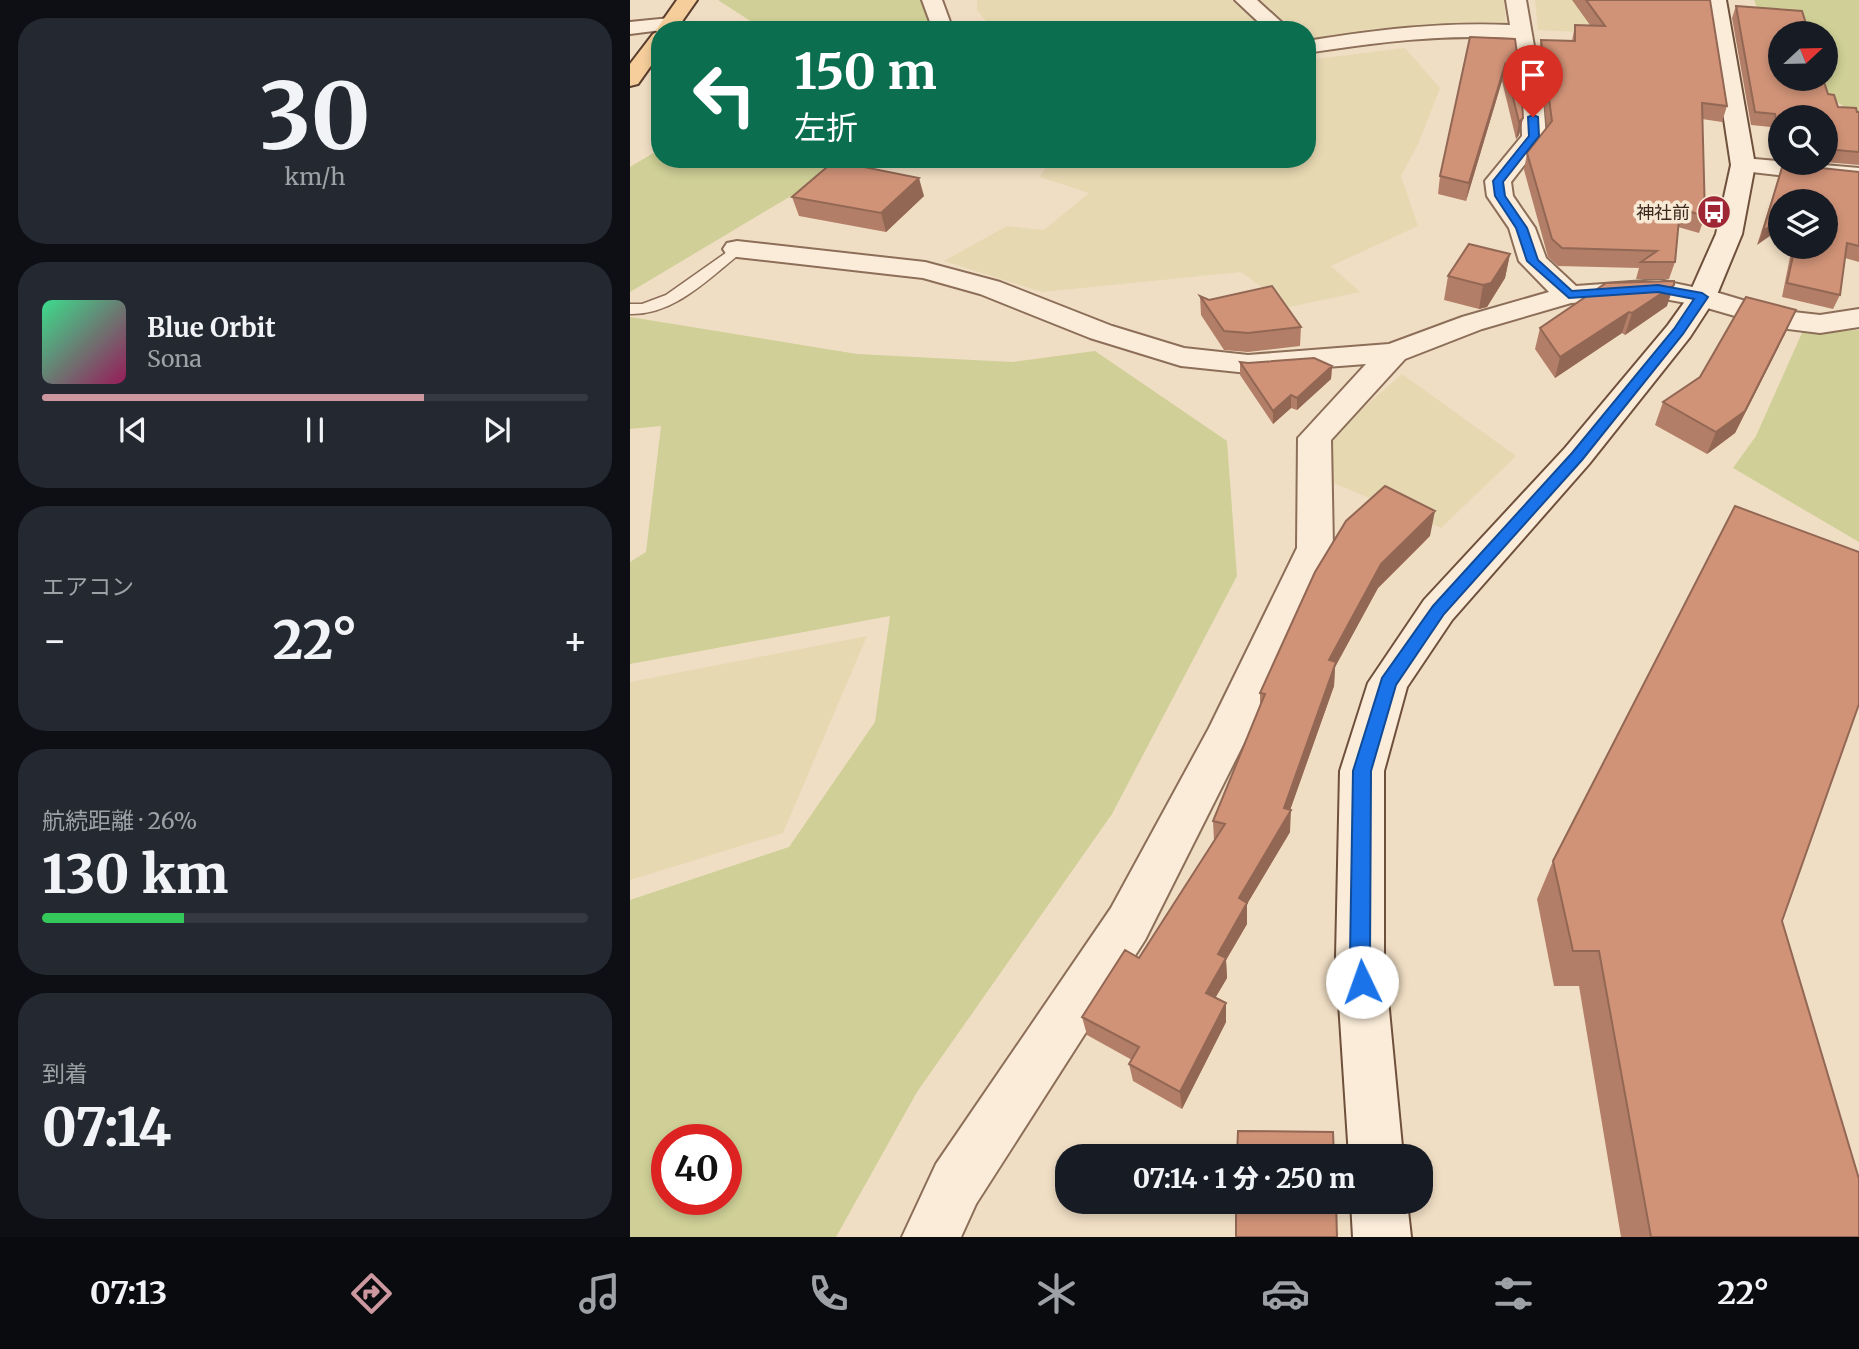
<!DOCTYPE html>
<html lang="ja">
<meta charset="utf-8">
<style>
:root{--surface:#171b24;--page:#242831;--text:#f1f3f6;--muted:#9ea1a6;--line:#363941;--accent:#cc979f}
body{margin:0;font-family:Merriweather,"Noto Sans JP",serif;background:var(--page);color:var(--text);height:100vh;display:flex;flex-direction:column;font-size:26px;white-space:nowrap}
*{box-sizing:border-box;margin:0}
p{font-size:23px;color:var(--muted)}
.icon{flex:none;width:38px;height:38px;fill:none;stroke:currentColor;stroke-width:2;stroke-linecap:round;stroke-linejoin:round}
.map{position:relative;flex:1;overflow:hidden}
.sheet{display:flex;flex-direction:column;gap:18px;padding:18px;background:#0d0f14;width:630px}
.sheet>*{flex:none}
.banner{position:absolute;left:21px;top:21px;width:665px;height:147px;border-radius:28px;box-shadow:0 4px 10px #0003;background:#0b6e4f;color:#fff;overflow:hidden}
.needle{width:46px;rotate:68deg}
.controls{position:absolute;left:1138px;top:21px;display:grid;gap:14px}
.controls a{display:grid;place-items:center;width:70px;height:70px;border-radius:50%;background:var(--surface);box-shadow:0 4px 10px #0003;font-size:35px}
.speed{position:absolute;left:21px;top:1124px;display:flex;gap:14px;font-size:35px;font-weight:700;text-align:center}
.speed>*{display:grid;place-content:center;width:91px;height:91px;border-radius:50%;background:var(--surface);box-shadow:0 4px 10px #0003;line-height:1}
.speed .limit{border:10px solid #d22;background:#fff;color:#111}
.pin{position:absolute;display:grid;place-items:center;width:60px;height:60px;color:#fff;margin:-72px -30px;border-radius:50% 50% 50% 0;rotate:-45deg;box-shadow:0 0 7px #0007}
.pin .icon{rotate:45deg}
.me{position:absolute;width:77px;margin:-38px;rotate:357deg;stroke-linejoin:round;filter:drop-shadow(0 0 5px #0008)}
.turn{display:flex;align-items:center;gap:24px;height:147px;padding:0 28px;font-size:32px}
.turn .icon{width:91px;height:91px;stroke-width:2.5}
.turn b{display:block;font-size:49px;line-height:60px}
.big{font-size:52px;font-weight:800;line-height:1.1}
.sheet .widget{flex:1;display:flex;flex-direction:column;justify-content:center;gap:10px;min-width:0;padding:0 24px;border-radius:28px;background:var(--page)}
.sheet .dial{align-items:center;gap:0}
.dial b{font-size:91px;line-height:1}
.song{display:flex;align-items:center;gap:21px}
.cover{width:84px;height:84px;border-radius:10px;background:linear-gradient(135deg,hsl(150 70% 55%),hsl(330 70% 35%))}
.played{height:7px;border-radius:4px;background:linear-gradient(90deg,var(--accent) 70%,var(--line) 70%)}
.keys{display:flex;justify-content:space-around;direction:ltr}
.heat{display:flex;justify-content:space-between;align-items:center;font-size:38px;direction:ltr}
.charge{height:10px;border-radius:5px;background:linear-gradient(90deg,#34c759 26%,var(--line) 0)}
.trip{position:absolute;left:425px;top:1144px;width:378px;height:70px;border-radius:28px;background:var(--surface);box-shadow:0 4px 10px #0003;font-weight:800;line-height:70px;text-align:center}
.tabs{display:flex;height:112px;justify-content:space-around;align-items:center;background:#090b0e;color:var(--muted)}
.tabs .icon{width:49px;height:49px}
.tabs .current{color:var(--accent)}
.tabs b{font-size:32px;color:var(--text)}
main{display:flex;flex:1;min-height:0}
.map>svg:first-child{display:block}
</style>
<main>
<section class="sheet">
<div class="widget dial"><b>30</b><p>km/h</p></div>
<div class="widget">
<div class="song"><i class="cover"></i><div><b>Blue Orbit</b><p>Sona</p></div></div>
<div class="played"></div>
<div class="keys"><svg class="icon" aria-label="previous" viewBox="0 0 24 24"><path d="M18 5L8 12l10 7zM5 5v14"/></svg><svg class="icon" aria-label="pause" viewBox="0 0 24 24"><path d="M8 5v14M16 5v14"/></svg><svg class="icon" aria-label="next" viewBox="0 0 24 24"><path d="M6 5l10 7-10 7zM19 5v14"/></svg></div>
</div>
<div class="widget"><p>エアコン</p>
<div class="heat"><a>−</a><b class="big">22°</b><a>+</a></div>
</div>
<div class="widget"><p>航続距離 · 26%</p><b class="big">130 km</b><div class="charge"></div></div>
<div class="widget"><p>到着</p><b class="big">07:14</b></div>
</section>
<div class="map">
<svg width="1229" height="1237" viewBox="0 0 1229 1237">
<rect width="100%" height="100%" fill="#f0dec4"/>
<path fill="#e6d8b1" d="M347 0H601L635 30H363L347 10Z
M630 0H874L876 26 808 25 690 41 677 38V30H665Z
M905 0H979L1016 35 908 30Z
M775 48 810 88 788 144 771 176 788 226 701 266 730 292 659 307 611 272 412 292 314 261 377 226 414 230 459 193 410 177 421 159H677V60Z
M772 374 886 456 811 528 701 482 698 439Z
M237 636 153 833 0 880V682Z"/>
<path fill="#cfcf97" fill-rule="evenodd" d="M88 0H294L301 27 307 30H142L122 22Z
M1124 0H1229V117L1174 79H1195V33H1150V62Z
M30 149V159H283L213 165 0 292V167Z
M0 317 227 354 382 362 465 351 597 441 607 576 482 814 287 1092 206 1237H0V900L159 847 245 722 260 616 0 664V562L16 552 31 426 0 429ZM96 1139V1199H37V1139Z
M1229 330V542L1103 468 1126 436 1172 333Z"/>
<g fill="none" stroke-linecap="round" stroke-linejoin="round">
<g stroke="#8c6e59" stroke-width="3">
<path id="lane" d="M107 245 114 249 112 252C79 278 45 315 0 314V304H12L36 295Z"/>
</g>
<g stroke="#8c6e59" stroke-width="4">
<path id="street" d="M292 0H312L323 30H303Z
M605 0H627L660 30H637Z
M876 0H896L913 98 916 137 881 182 883 196 905 228 916 258 946 286 1029 280 1082 291 1146 310 1190 315 1229 309V327L1190 333 1143 327 1067 305 1029 298 941 303 852 329 775 359 701 440 703 548 617 737 515 940 346 1204 331 1237H272L306 1164 481 908 579 728 667 548 668 438 736 364 618 373 551 366 460 338 350 294 293 278 107 257 97 255 93 249 97 243 107 241 295 262 370 282 482 326 554 348 618 355 759 344 832 317 919 292 889 261 879 228 857 196 855 181 892 136 891 98 882 38C810 34 748 42 677 53V41C745 30 811 22 880 25Z
M40 18 47 20 50 24 47 28 0 34V22Z
M1113 158 1229 168V184L1104 170 1101 165 1104 160Z"/>
</g>
<g stroke="#6e503c" stroke-width="4">
<path id="secondary" d="M1076 0H1096L1125 165 1112 234 1086 297 1060 337 959 464 822 620 777 687 754 771V957L773 1157H719L706 957 710 771 738 683 794 600 935 448 1038 325 1058 297 1086 234 1101 165Z
M721 1202H777L781 1237H723Z"/>
</g>
<g stroke="#5a3d2e" stroke-width="4">
<path id="primary" d="M47 0H67L46 30H30V53L8 84 0 86V64L23 34 27 32 26 30Z"/>
</g>
<use href="#lane" fill="#faecd8" fill-rule="evenodd"/>
<use href="#street" fill="#faecd8" fill-rule="evenodd"/>
<use href="#secondary" fill="#faecd8" fill-rule="evenodd"/>
<use href="#primary" fill="#f5ce9b" fill-rule="evenodd"/>
</g>
<path fill="#b37e67" d="M942 0H1080L1097 106 1092 122 1072 119 1075 216 1069 233 1048 227 1045 262 1039 279H1006L1009 268 928 266 918 257 894 170 897 153 917 127 908 56 911 40 942 41 945 25H960Z
M1106 6 1198 94 1208 107 1229 112V165L1195 162V117H1150V159L1145 158 1141 127 1121 125 1102 18Z
M885 39 893 118 889 135 886 139 872 81 836 201 808 194 810 176Z
M1153 164 1229 172V262L1215 258 1210 295 1203 309 1152 297 1162 247H1195V201H1150L1127 245Z
M294 196 256 232 169 216 162 197Z
M880 254 875 278 857 307 849 309 814 300 818 276Z
M976 283 1037 306 995 335 992 333 925 378 905 349 910 328Z
M570 296 579 300 671 327 670 346 618 352 594 350 571 315Z
M1166 310 1156 332 1105 433 1077 454 1025 425 1033 402Z
M610 362 702 366 701 379 667 410 661 408 643 424 610 375Z
M800 536 748 588 705 667 704 686 660 810V832L617 904V924L596 960 597 978 585 998 596 1003V1022L552 1109 503 1081 499 1064 502 1060 457 1035 452 1017 509 958 584 841 583 821 630 707V693Z
M923 861 1152 921 1229 1237H991L949 986H924L907 899Z"/>
<path fill="#926754" d="M875 65 872 81 836 201 839 183Z
M893 118 889 135 886 139 889 122Z
M289 178 294 196 256 232 251 213Z
M1150 219V229L1127 245 1133 231Z
M880 254 875 278 857 307 849 309 853 285Z
M1044 285 1037 306 995 335 1002 313Z
M1166 310 1156 332 1105 433 1077 454 1086 432Z
M999 312 992 333 925 378 930 357Z
M702 366 701 379 667 410V398Z
M661 395V408L643 424V411Z
M805 511 800 536 748 588 705 667 704 686 658 816 661 810 660 832 617 904V924L596 960 597 978 577 1012 576 993 588 954 699 660 751 564Z
M596 1003V1022L552 1109 550 1092Z"/>
<path fill="#d09378" stroke="#926754" stroke-width="2" d="M956 0H1080L1097 106 1072 103 1075 216 1050 209 1045 262H1011L1027 251 932 248 922 239 897 153 922 121 911 40 945 41V25L975 26Z
M1106 6 1172 11 1179 33H1150V79H1193L1198 94 1204 95 1208 107 1226 108 1227 112H1229V152L1195 149V117H1150V142L1145 114 1125 112Z
M840 37 885 39 891 82 893 118 889 122 875 65 839 183 810 176Z
M204 161 289 178 251 213 162 197Z
M1153 164 1229 172V246L1217 243 1210 295 1157 283 1165 247H1195V201H1150V219L1133 231Z
M839 244 880 254 861 283 853 285 818 276Z
M1044 281V285L1002 313 999 312 930 357 910 328 976 283Z
M642 286 671 327 618 333 594 331 570 296 579 300Z
M1116 297 1166 310 1115 411 1086 432 1033 402 1070 377Z
M684 358 702 366 667 398 661 395 643 411 610 362 618 363Z
M755 486 805 511 751 564 699 660 706 662 654 808 661 810 609 898 617 903 588 954 596 958 576 993 596 1003 550 1092 499 1064 509 1047 452 1017 495 950 509 958 595 824 583 821 635 694 630 693 685 572 716 521Z
M1105 506 1229 552V704L1152 921 1229 1179V1237H1021L969 951H943L923 861Z
M608 1131 703 1132 704 1157H607Z
M606 1202H706L707 1237H606Z"/>
<path fill="#1a73e8" stroke="#114b97" stroke-width="2" d="M903 115 908 117 909 136 873 182 875 196 897 228 908 260 942 291 1028 285 1072 293 1078 297 1053 334 952 460 814 614 766 685 741 771 740 957 742 982 739 990 732 992 725 990 720 957 723 771 752 678 803 606 942 453 1044 329 1064 299 1028 292 939 298 897 261 886 228 865 196 863 181 899 136 898 117Z"/>
<defs>
<g id="bus-disc" transform="scale(1.75)"><circle r="9.5" fill="#9e2635" stroke="#f7e9d4"/><path d="M-5-6H5V4H4V6H2V4H-2V6H-4V4H-5ZM-3.5-4V0h7V-4ZM-3.5 1.2v1.5H-2V1.2ZM2 1.2v1.5H3.5V1.2Z" fill="#fff"/></g>
</defs>
<g fill-rule="evenodd">
<use href="#bus-disc" x="1084" y="212"/>
</g>
<g text-anchor="middle" dominant-baseline="central" stroke-width="7" stroke-linejoin="round" paint-order="stroke">
<g font-size="18" fill="#3b291e" stroke="#f7e9d4" text-anchor="end">
<text x="1060" y="212">神社前</text>
</g>
</g>
</svg>
<div class="controls">
<a><svg class="needle" viewBox="-14 -14 28 28"><path d="M0-13l5 13h-10z" fill="#e53935"/><path d="M0 13l5-13h-10z" fill="#9ea1a6"/></svg></a>
<a><svg class="icon" aria-label="search" viewBox="0 0 24 24"><circle cx="10" cy="10" r="6"/><path d="M15 15l6 6"/></svg></a>
<a><svg class="icon" aria-label="layers" viewBox="0 0 24 24"><path d="M12 4l9 5-9 5-9-5zM3 14l9 5 9-5"/></svg></a>
</div>
<div class="speed"><div class="limit">40</div></div>
<div class="pin" style="left:903px;top:117px;background:#d93025"><svg class="icon" aria-label="arrive" viewBox="0 0 24 24"><path d="M6 21V4h12l-3 4 3 4H6"/></svg></div>
<svg class="me" style="left:732px;top:982px" viewBox="-20 -20 40 40"><circle r="19" fill="#fff"/><path d="M0-13L10 11 0 6-10 11z" fill="#1a73e8"/></svg>
<div class="trip">07:14 · 1 分 · 250 m</div>
<div class="banner">
<div class="turn"><svg class="icon" aria-label="left" viewBox="0 0 24 24"><path d="M17 20v-9H6M10 6l-5 5 5 5"/></svg><div><b>150 m</b>左折</div></div>
</div>
</div>
</main>
<nav class="tabs">
<b>07:13</b>
<svg class="icon current" aria-label="directions" viewBox="0 0 24 24"><path d="M12 3l9 9-9 9-9-9zM9 14v-3h6M13 9l2 2-2 2"/></svg>
<svg class="icon" aria-label="music" viewBox="0 0 24 24"><path d="M9 18V5l10-2v13"/><circle cx="6" cy="18" r="3"/><circle cx="16" cy="16" r="3"/></svg>
<svg class="icon" aria-label="phone" viewBox="0 0 24 24"><path d="M5 4h4l2 5-3 2q2 4 5 5l2-3 5 2v4C11 20 4 13 5 4z"/></svg>
<svg class="icon" aria-label="climate" viewBox="0 0 24 24"><path d="M12 3v18M4 7l16 10M4 17L20 7"/></svg>
<svg class="icon" aria-label="car" viewBox="0 0 24 24"><path d="M5 17H2v-5l4-1 3-4h7l3 4 3 1v5h-3M9 17h6M6 11h13"/><circle cx="7" cy="17" r="2"/><circle cx="17" cy="17" r="2"/></svg>
<svg class="icon" aria-label="filters" viewBox="0 0 24 24"><path d="M4 7h16M4 17h16"/><circle cx="9" cy="7" r="2"/><circle cx="15" cy="17" r="2"/></svg>
<b>22°</b>
</nav>
